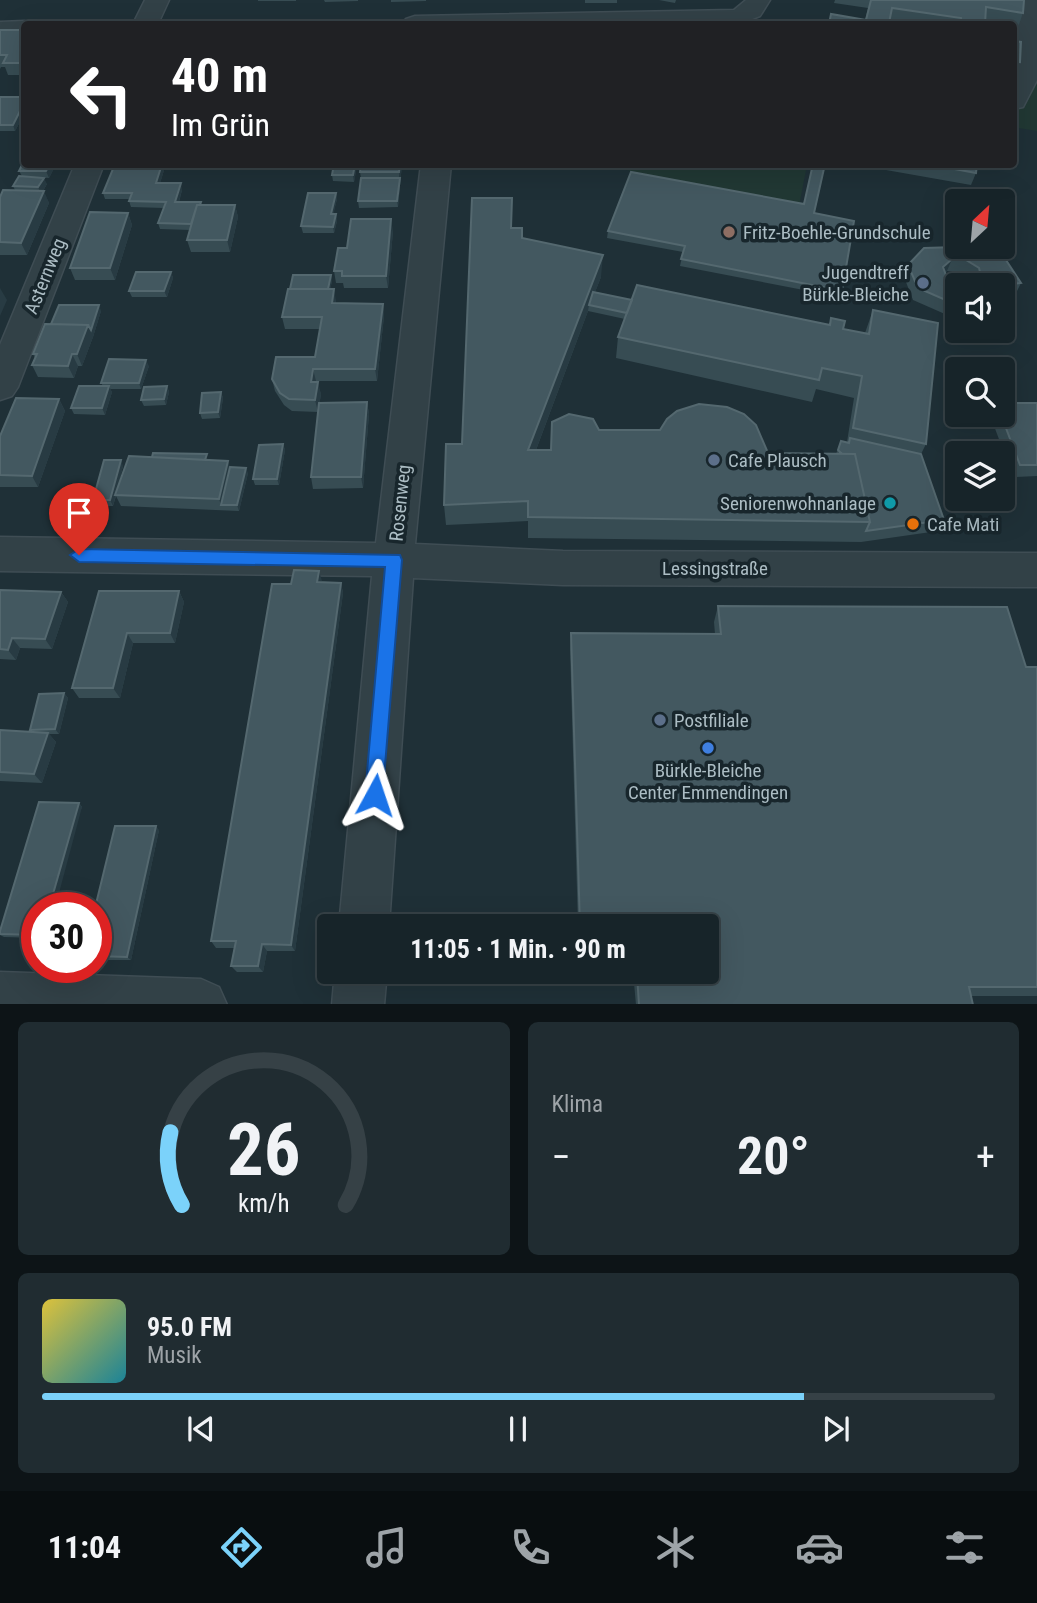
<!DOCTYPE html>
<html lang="de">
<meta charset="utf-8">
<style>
:root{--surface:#172429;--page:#202c31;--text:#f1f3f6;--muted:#9ea4a8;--line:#364146;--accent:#7bd2fa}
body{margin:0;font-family:"Roboto Condensed",sans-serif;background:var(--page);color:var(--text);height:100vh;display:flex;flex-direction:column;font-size:26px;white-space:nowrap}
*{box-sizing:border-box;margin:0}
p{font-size:23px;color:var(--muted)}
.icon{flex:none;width:38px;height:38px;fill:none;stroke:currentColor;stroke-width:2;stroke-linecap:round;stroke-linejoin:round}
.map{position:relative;height:1004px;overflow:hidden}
.drawer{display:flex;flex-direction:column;gap:18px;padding:18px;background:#0d1417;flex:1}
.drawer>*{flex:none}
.banner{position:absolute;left:21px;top:21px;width:996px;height:147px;border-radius:7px;box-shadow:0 7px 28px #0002,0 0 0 2px var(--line);background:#202124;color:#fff;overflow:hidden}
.needle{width:46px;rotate:26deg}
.fabs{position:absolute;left:945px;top:189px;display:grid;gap:14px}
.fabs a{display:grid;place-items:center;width:70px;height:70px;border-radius:7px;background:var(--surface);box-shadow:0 7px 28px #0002,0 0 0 2px var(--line);font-size:35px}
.speed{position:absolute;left:21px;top:892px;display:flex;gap:14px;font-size:35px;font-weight:700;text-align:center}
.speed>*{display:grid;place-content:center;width:91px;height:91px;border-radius:50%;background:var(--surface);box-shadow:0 7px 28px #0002,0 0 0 2px var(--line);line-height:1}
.speed .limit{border:10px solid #d22;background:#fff;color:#111}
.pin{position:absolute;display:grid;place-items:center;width:60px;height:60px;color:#fff;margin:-72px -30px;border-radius:50% 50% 50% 0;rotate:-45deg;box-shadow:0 0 7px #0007}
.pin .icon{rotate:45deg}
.me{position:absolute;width:77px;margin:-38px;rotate:5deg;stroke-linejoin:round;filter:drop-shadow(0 0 5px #0008)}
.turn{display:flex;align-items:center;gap:24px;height:147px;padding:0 35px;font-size:32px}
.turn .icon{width:91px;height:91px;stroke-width:2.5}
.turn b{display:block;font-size:49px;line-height:60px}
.big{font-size:52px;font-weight:700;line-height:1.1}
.drawer .widget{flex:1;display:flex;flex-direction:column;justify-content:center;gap:10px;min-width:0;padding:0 24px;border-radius:10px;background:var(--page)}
.drawer .dial{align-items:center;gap:0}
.dial svg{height:182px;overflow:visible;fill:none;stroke:var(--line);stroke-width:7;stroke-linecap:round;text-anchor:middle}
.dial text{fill:var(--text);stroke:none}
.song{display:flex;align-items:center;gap:21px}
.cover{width:84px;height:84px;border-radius:10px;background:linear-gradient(135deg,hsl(50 70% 55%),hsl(190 70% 35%))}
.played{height:7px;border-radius:4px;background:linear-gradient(90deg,var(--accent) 80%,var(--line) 80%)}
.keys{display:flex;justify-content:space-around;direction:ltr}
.heat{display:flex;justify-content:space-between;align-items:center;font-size:38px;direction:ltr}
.drawer .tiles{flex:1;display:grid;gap:18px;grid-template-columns:1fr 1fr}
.widget:last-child{grid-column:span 2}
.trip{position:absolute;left:317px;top:914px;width:402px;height:70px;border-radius:7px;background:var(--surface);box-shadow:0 7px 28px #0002,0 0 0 2px var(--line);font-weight:700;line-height:70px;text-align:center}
.menu{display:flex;height:112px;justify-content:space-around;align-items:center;background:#090e10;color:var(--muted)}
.menu .icon{width:49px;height:49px}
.menu .current{color:var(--accent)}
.menu b{font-size:32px;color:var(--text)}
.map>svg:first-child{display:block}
</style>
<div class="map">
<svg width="1037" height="1005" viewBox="0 0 1037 1005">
<rect width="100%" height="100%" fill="#1f3037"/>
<path fill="#213834" d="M1037 8V131L1013 127V81L1020 82Z
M623 164 807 165 799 206 622 169Z"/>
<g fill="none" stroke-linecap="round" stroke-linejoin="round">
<g stroke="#3f4d54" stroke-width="3">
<path id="minor" d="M145 0H169L158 24H133Z
M746 0H770L760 16 739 24H402L406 19 415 16 734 10Z
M1014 0H1037V80L1023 107 1013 109C1013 71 1022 38 1014 0Z
M24 21 34 24H24V37L0 38V22Z
M75 164H104L18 387 12 396 0 400V345Z
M421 164H451L415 544 563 551 1037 553V587L563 585 413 578 389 926H339L372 576 0 571V537L376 543Z
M335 971H387L384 1005H332Z
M0 972 201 979 219 987 227 1005H0Z"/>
</g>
<use href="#minor" fill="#324147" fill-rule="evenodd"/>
</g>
<path fill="#374c53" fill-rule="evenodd" d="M258 0H296V1H258Z
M324 0H358V1L325 2Z
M391 0H426V1L391 2Z
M585 0H617V3H585Z
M659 0H676L675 3Z
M835 0H1024L1023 13 1017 30H1013V24H829L865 20 868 8 834 3Z
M0 30H24V75H8L5 67H1L0 69Z
M1013 41 1020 62 1013 78Z
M0 97H24V114L15 131H0Z
M24 149V164H65L63 168H54L49 178 36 177 47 184 43 191 49 203 27 255H0V197L15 190 13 186 22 176 19 171 24 161 21 155Z
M115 164H165V167L160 183 182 190 179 202H201V205H235L238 217 230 252H191L187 240 190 230 160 229 158 223 164 208 131 207 129 201 130 199H105L103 193Z
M334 164H357L354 182 333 181 332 175Z
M402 164 398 207 359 208 358 201 361 178 360 172Z
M852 164H977L976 173 971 185Z
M336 193 337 199 333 214H336L337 221 334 233H303L301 226Z
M128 213 132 225 115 280H75L70 268Z
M814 213 842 291 840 297 680 266 683 252 607 238 608 231Z
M512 228 522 238 601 277 595 292 632 300 829 325 831 318 843 329 865 333 873 310 926 444 921 454 944 520 938 531 861 542 528 538V521L446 525 444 505 462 444ZM588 311 625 319 618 337 616 358 812 402 816 389 854 398 847 442 841 441 836 454 768 453 660 430H599L551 450H536Z
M393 231 388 288H344L343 283H336L334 271 347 248Z
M957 247 1021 283 1015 295 1003 297V285H957V318H954L913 300 904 277 908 265ZM947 271 961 272 973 280 974 282 972 283 958 282 946 275 945 273Z
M171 272 173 278 167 297H132L129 291Z
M331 275 332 281 330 289 336 301V303L383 304 384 316 377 381H316L321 394 318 412 292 411 284 405 275 391 272 379 315 357 320 329H285L282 317 290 289Z
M101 311 93 337 82 366H78L74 378 38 377 32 365 35 358 33 354 51 324Z
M149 366 141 389H110L112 392 105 415 74 414 71 408 103 386 101 383Z
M167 386 169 392 166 405 144 406 141 400Z
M221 392 223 398 220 418 202 419 200 413Z
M59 399 65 411 38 487H0V436Z
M367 402 369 414 363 488 313 489 311 477Z
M1037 403V476L1013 477 990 415H1003Z
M283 444 285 450 279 485H255L253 479Z
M209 460 248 473 239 511 121 506 116 496 113 506H96L93 500 123 466 118 486Z
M322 582 341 583 343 593 295 951H267L263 972H237L231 966 234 948H216L211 941 291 584Z
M0 590 61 592 68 602 52 649 20 648 16 660 0 659Z
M99 591H179L184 602 175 643H133L120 698H79L72 688Z
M718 606 1026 667H1037V996H971L973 1005H636L634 983 579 979V971H707V926H578L570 648 571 633 715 634 714 622Z
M64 693 68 698 59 734H49L56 742 42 783 0 781V730L32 732 30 730Z
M79 803 82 807 37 908V938L4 937 0 935V931Z
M159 830 131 960H96V908Z"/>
<path fill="#283b43" d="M24 54V75L20 63Z
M24 103V114L15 131 13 125Z
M50 164H52L54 168 49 178 46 171Z
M162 164H165V167L158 190 156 183Z
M355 164H357V167L354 182 353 175Z
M400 164H402L398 207 397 201Z
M44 178 47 184 41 194 38 187Z
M181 183 182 190 177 208 175 202Z
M44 191 49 203 27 255 21 243Z
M336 193 337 199 332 221 331 214Z
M235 205 238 217 230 252 227 240Z
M128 213 132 225 115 280 110 268Z
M336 214 337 221 334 233 333 227Z
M391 219 393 231 388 288 386 276Z
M603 255 601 277 590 305H589L588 311 528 471V450Z
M952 259 947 271 938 279 943 267Z
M171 272 173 278 167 297 164 291Z
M331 275 332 281 328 301 327 295Z
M0 288 7 300 0 316Z
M334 289 336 301 334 315 332 303Z
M383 304 384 316 377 381 375 369Z
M99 305 101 311 93 337 82 366 77 354 88 325Z
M72 354 78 366 74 378 68 366Z
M146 360 149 366 141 389 139 383Z
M313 369 316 381 311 382Z
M318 382 321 394 318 412 315 400Z
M109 386 112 392 105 415 102 408Z
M167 386 169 392 166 405 164 399Z
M221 392 223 398 220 418 218 412Z
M59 399 65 411 38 487 32 476Z
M367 402 369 414 363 488 361 477Z
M283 444 285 450 279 485 277 479Z
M121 460 123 466 113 506 110 500Z
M228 461 232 473 221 505 219 499Z
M246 468 248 473 239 511 237 505Z
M319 571 322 581 317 582Z
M341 583 343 593 295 951 291 945Z
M179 591 184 602 175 643 170 633Z
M61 592 68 602 52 649 45 639Z
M127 633 133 643 120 698 113 688Z
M12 638 20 648 16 660 8 650Z
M64 693 68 698 59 734 55 729Z
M48 733 56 742 42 783 34 774Z
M79 803 82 807 55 908H49Z
M156 826 159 830 131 960 127 957Z
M262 944 267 951 263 972 258 966Z"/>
<path fill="#435860" stroke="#54686f" stroke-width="2" fill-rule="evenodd" d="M871 0H1024L1023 13 986 7 985 24H960L961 18 892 8 889 23 899 24H829L831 14 866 20Z
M0 30H24V54L20 63H3L7 55H0Z
M1013 41 1021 42 1020 62 1013 61Z
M0 97H24V103L13 125H0Z
M24 161V164H50L46 171H19Z
M115 164H162L156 183H181L175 202H201L200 205H197L191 224 158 223 166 202 129 201 132 193H103Z
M334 164H355L353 175H332Z
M361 164H400L399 172H360Z
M813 164H825L814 213 854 221 842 291 681 259 685 246 608 231 631 172 804 204Z
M928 164H977L976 173Z
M19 176 44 178 38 187 13 186Z
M361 178H400L397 201H358Z
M3 190 44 191 21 243 0 242V197Z
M308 193H336L331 214H336L333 227 301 226Z
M472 198H512L511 228H522V238L603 255 528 450H551L552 422 569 414 593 419 599 430H660L667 419 677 411 699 404 727 407 744 414 756 425 768 453 855 454 870 522 528 517V501L444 505 446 444H462Z
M197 205H235L227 240H187Z
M90 212 128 213 110 268H70Z
M351 219H391L386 276H342V271H334L338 248H347Z
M957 246 984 247 1002 254 1021 283 1003 285H957V305L918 288 908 265 924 248 957 247ZM952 259 966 260 979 268 981 276 972 283 958 282 946 275 943 267Z
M136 272H171L164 291H129Z
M293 275H331L328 289H290Z
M637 285 830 325 831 318 845 321 843 329 869 334 873 310 938 323 926 444 853 428 862 376 822 368 819 380 618 337Z
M288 289H334L332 303 383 304 375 369H313L311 382H318L315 400 289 399 280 393 272 379 276 357H315L322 317H282Z
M593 292 632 300 627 313 589 305Z
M59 305H99L91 330 88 325 51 324Z
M45 324 88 325 77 354H72L68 366 32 365 37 354H33Z
M109 359 146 360 139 383H101Z
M79 386H109L102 408H71Z
M167 386 164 399 141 400 144 387Z
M221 392 218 412 200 413 202 393Z
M16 398 59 399 32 476 0 475V436Z
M367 402 361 477H311L319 403Z
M1003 403H1037V465H1020L1001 415H1003Z
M850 438 921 454 944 520 866 531 870 522 855 454H842L838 450 841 441 849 443Z
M283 444 277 479H253L259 445Z
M153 453 207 454 205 460 152 457Z
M129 456 228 461 219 499 115 495Z
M104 460H121L110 500H93Z
M230 467 246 468 237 505H221Z
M294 570 319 571 317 582 341 583 291 945 262 944 258 966H231L236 941H211L272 584H291Z
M0 590 61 592 45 639 12 638 8 650 0 649Z
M99 591H179L170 633H127L113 688H72Z
M718 606 1007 607 1026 667H1037V987H969L973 1005H639L637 974 593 971H707V926H580L571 633 721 634Z
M64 693 55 729 30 730 39 694Z
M0 730 48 733 34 774 0 772Z
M39 802 79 803 49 908H37V935L0 934V931Z
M115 826H156L127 957 96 956V908H95Z"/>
<path fill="#1a73e8" stroke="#114b97" stroke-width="2" d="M79 549 400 555 402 560 382 802 375 804 368 802 365 795 385 567 79 562 70 555Z"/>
<circle fill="#8d6e63" stroke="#18262c" stroke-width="2.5" cx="729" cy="232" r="7"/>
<g fill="#5c6f8a" stroke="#18262c" stroke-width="2.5">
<circle cx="923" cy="283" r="7"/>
<circle cx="714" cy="460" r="7"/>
<circle cx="660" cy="720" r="7"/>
</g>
<circle fill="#0f9aa8" stroke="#18262c" stroke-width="2.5" cx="890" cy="503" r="7"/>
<circle fill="#e8710a" stroke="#18262c" stroke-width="2.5" cx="913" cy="524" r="7"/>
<circle fill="#3f7fe0" stroke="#18262c" stroke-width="2.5" cx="708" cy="748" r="7"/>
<g text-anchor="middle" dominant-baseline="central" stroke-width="7" stroke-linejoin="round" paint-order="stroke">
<g font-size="19" fill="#acbdc4" stroke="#18262c" text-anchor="start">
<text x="743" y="232">Fritz-Boehle-Grundschule</text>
<text x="909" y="272" text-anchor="end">Jugendtreff<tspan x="909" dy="22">Bürkle-Bleiche</tspan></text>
<text x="728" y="460">Cafe Plausch</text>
<text x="876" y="503" text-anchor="end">Seniorenwohnanlage</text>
<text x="927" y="524">Cafe Mati</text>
<text x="674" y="720">Postfiliale</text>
<text x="708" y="770" text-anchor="middle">Bürkle-Bleiche<tspan x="708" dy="22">Center Emmendingen</tspan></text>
</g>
<g font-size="19" fill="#acbdc4" stroke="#18262c">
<text transform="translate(45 276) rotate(-68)">Asternweg</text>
<text transform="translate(400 503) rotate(-84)">Rosenweg</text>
<text x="715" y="568">Lessingstraße</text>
</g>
</g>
</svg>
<div class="fabs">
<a><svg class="needle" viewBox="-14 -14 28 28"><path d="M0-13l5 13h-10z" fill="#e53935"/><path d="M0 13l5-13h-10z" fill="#9ea4a8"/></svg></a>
<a><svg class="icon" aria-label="sound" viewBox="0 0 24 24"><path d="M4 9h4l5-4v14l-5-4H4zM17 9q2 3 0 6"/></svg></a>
<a><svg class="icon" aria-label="search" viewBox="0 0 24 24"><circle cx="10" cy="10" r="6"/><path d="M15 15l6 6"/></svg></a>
<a><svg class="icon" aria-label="layers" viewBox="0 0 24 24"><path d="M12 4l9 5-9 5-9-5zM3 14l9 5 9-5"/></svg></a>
</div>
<div class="speed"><div class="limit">30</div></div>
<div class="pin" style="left:79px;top:555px;background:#d93025"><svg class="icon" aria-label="arrive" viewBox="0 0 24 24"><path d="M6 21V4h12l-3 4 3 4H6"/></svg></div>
<svg class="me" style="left:375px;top:795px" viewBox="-20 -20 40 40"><path d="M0-17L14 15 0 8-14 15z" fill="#1a73e8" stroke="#fff" stroke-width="4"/></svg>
<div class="trip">11:05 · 1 Min. · 90 m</div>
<div class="banner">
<div class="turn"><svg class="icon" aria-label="left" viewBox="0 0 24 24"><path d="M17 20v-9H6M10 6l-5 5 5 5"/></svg><div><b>40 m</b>Im Grün</div></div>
</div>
</div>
<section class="drawer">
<div class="tiles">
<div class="widget dial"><svg viewBox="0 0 100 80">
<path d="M14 69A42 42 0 1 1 86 69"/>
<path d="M14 69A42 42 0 0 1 9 37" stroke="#7bd2fa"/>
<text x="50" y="56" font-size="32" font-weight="700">26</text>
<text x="50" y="72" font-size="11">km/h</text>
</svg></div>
<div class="widget"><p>Klima</p>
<div class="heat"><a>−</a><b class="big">20°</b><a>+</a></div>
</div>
<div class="widget">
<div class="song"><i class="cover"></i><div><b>95.0 FM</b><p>Musik</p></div></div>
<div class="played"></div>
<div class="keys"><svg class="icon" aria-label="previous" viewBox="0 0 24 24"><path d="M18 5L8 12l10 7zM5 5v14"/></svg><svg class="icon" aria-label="pause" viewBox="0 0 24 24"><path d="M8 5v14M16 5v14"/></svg><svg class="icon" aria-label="next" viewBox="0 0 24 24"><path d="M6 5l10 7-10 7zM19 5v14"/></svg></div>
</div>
</div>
</section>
<nav class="menu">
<b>11:04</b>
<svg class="icon current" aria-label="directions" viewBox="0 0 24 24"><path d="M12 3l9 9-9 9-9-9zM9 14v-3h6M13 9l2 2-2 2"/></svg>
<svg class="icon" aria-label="music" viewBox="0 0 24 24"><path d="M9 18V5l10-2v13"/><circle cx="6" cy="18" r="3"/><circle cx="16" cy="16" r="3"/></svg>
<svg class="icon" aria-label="phone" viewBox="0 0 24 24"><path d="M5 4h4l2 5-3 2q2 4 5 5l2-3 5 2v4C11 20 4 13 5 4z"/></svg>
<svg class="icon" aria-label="climate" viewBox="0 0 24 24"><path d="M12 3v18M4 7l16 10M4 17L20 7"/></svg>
<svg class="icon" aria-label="car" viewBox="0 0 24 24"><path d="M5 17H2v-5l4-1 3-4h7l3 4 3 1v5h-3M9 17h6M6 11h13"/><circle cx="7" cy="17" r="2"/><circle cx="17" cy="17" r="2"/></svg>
<svg class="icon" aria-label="filters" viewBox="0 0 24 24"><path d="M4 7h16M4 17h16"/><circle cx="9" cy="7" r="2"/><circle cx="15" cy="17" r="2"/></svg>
</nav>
